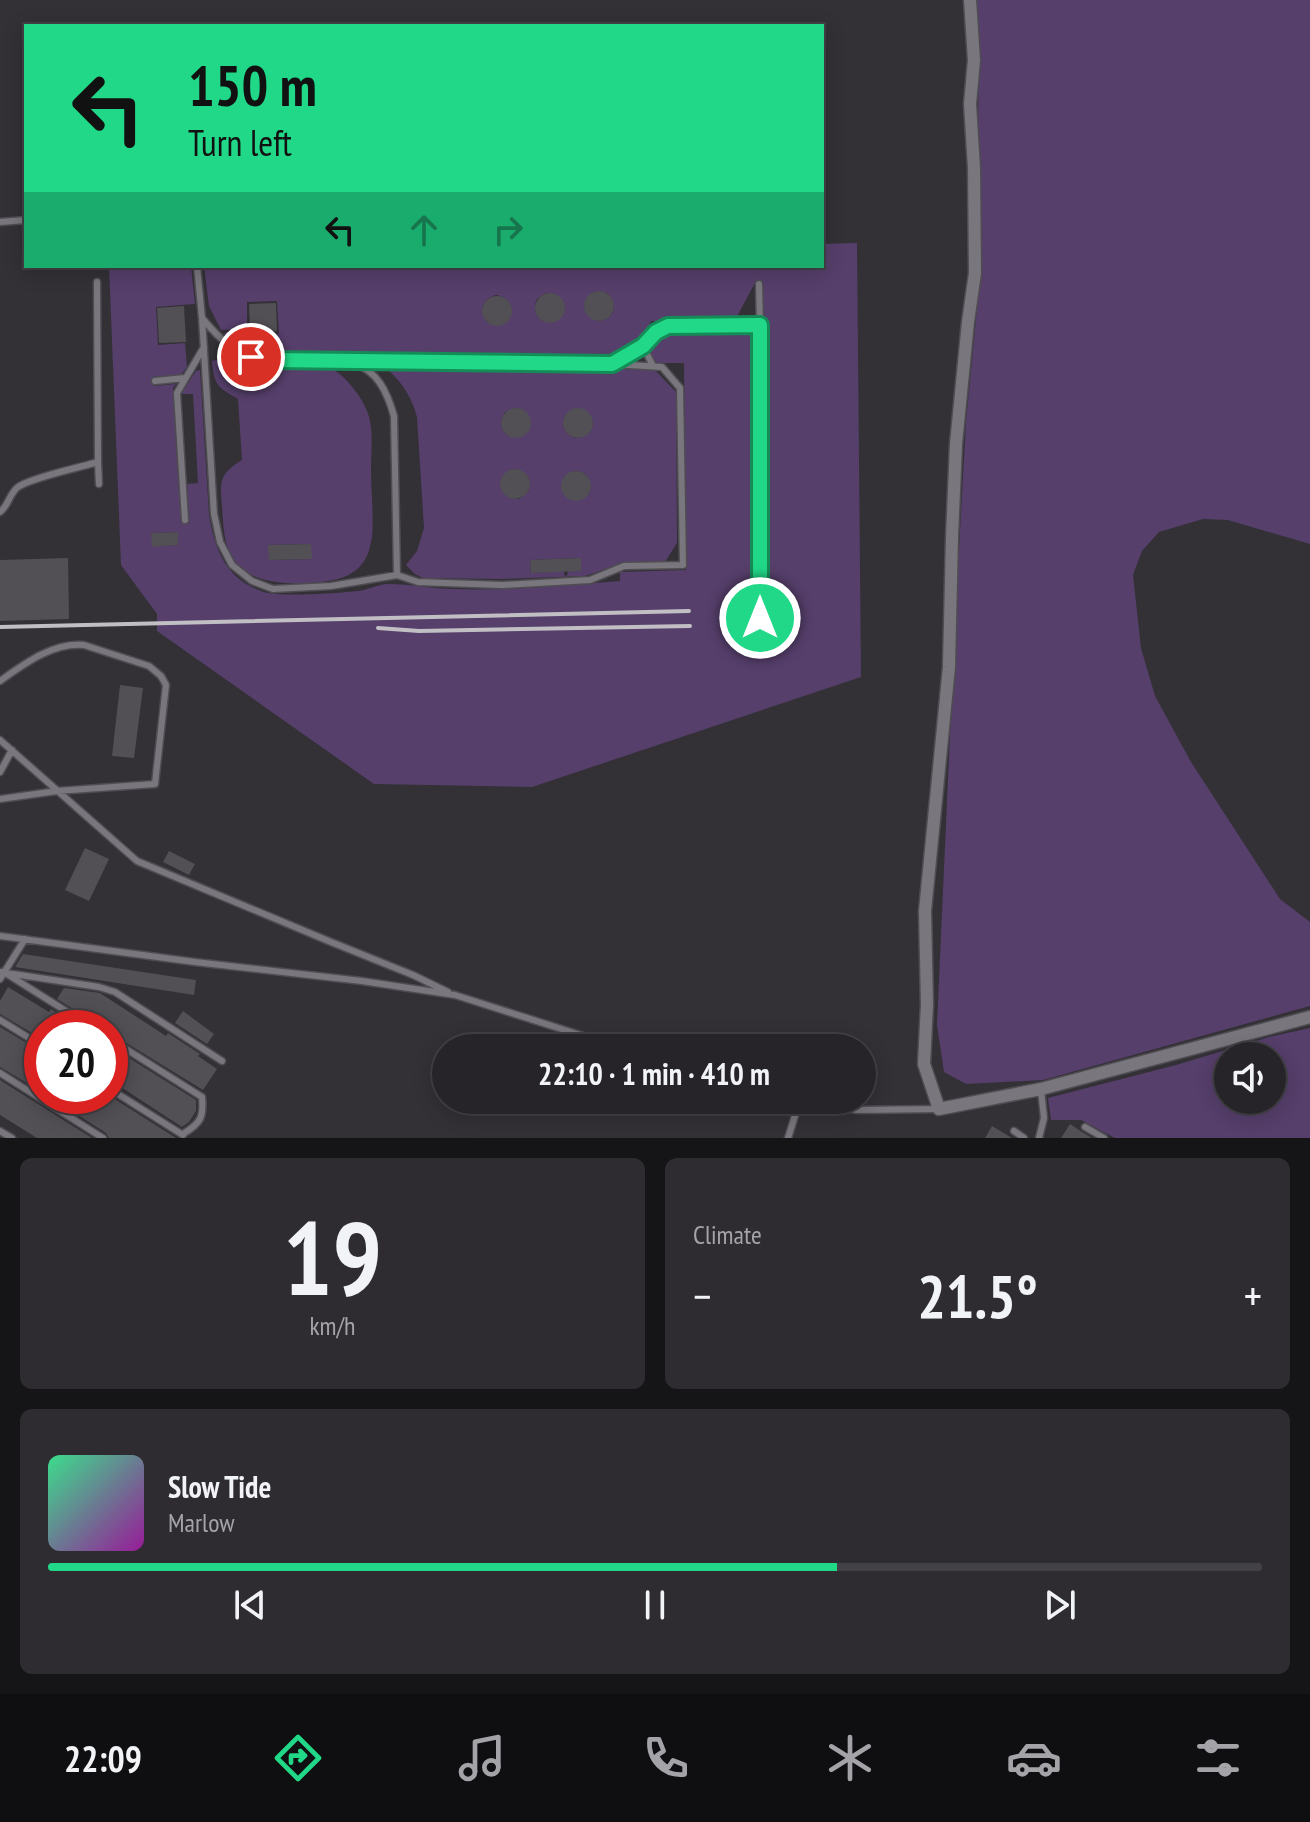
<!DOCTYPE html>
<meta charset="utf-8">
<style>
:root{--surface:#262428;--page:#2e2c30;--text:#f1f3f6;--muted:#a4a4a8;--line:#424145;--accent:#20d887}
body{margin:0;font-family:"PT Sans Narrow",sans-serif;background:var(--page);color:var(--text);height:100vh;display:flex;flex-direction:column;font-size:30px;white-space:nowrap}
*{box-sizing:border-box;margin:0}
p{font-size:26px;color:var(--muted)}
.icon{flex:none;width:44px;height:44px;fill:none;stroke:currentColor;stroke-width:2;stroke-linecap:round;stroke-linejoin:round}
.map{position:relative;height:1138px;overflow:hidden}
.sheet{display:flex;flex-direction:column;gap:20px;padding:20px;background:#151416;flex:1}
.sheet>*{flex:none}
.banner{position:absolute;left:24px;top:24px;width:800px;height:244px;border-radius:0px;box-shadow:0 4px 20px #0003,0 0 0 2px var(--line);background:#20d887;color:#111;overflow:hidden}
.controls{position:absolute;left:1214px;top:1042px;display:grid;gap:16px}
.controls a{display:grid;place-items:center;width:72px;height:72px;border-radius:50%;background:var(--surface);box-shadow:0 4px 20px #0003,0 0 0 2px var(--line);font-size:40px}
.speed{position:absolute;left:24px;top:1010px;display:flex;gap:16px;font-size:40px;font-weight:700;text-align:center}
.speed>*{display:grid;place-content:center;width:104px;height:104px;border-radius:50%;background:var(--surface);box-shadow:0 4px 20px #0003,0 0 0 2px var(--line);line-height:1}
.speed .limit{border:12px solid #d22;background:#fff;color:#111}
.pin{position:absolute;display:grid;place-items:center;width:68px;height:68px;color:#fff;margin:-34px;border:4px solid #fff;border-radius:50%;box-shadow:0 2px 8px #0007}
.me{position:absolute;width:88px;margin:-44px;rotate:0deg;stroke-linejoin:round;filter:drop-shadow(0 0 6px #0008)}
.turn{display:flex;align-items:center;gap:28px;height:168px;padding:0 32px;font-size:36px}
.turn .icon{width:104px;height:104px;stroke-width:2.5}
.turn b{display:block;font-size:56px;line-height:68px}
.lanes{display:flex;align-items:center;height:76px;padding:0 32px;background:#0003;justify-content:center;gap:40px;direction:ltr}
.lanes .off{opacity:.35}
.big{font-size:60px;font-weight:700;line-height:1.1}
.sheet .widget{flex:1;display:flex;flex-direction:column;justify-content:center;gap:12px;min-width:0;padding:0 28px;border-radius:12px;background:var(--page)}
.sheet .dial{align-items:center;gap:0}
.dial b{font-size:104px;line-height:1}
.song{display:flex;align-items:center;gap:24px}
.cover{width:96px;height:96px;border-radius:12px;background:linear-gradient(135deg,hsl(150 70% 55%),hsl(300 70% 35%))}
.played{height:8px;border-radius:4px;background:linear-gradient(90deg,var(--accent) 65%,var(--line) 65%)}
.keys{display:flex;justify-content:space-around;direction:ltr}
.heat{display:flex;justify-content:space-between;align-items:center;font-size:44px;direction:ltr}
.sheet .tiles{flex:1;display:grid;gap:20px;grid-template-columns:1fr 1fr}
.widget:last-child{grid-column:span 2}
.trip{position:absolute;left:432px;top:1034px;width:444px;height:80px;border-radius:40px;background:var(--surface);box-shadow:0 4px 20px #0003,0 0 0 2px var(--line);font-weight:700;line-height:80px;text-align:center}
.menu{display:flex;height:128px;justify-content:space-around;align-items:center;background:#0f0e10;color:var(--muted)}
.menu .icon{width:56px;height:56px}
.menu .selected{color:var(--accent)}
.menu b{font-size:36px;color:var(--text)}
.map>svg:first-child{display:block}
</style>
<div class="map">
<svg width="1310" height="1138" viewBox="0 0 1310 1138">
<rect width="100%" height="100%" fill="#333036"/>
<path fill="#563f6b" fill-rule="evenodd" d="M975 0H1310V544L1228 520 1203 519 1159 532 1142 551 1133 575 1141 648 1155 696 1191 762 1280 899 1310 922V1006L1043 1080 966 1084 944 1072 937 1025 955 622 966 422 981 268 978 124 979 50Z
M857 243 861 677 532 787 374 784 157 631V614L121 565 109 266H191L195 304 156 307 158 345 185 343 187 367 181 375 153 377 154 386 176 384 173 388 181 523H189L187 484 198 483 193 394H181L196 371 200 370 209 515C215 549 225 578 261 591 278 598 338 593 358 591 368 590 378 584 388 584 410 584 432 589 455 589 510 591 565 585 620 581V572L686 570 684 363H654L647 349 668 331 756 330 760 635 768 634 762 281H756L734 322 651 321C641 345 633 350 610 361L367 358 353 352 267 354 266 334H279L277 301 247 302V329L221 330 209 306 204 266H822V244ZM596 291 607 293C628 313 596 335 584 308L587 297ZM546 293C560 292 568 303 562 316L553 322C539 323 531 312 537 299ZM496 295C510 297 515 309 507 321L497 326 487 322C478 312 482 299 496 295ZM177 532 178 545 152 546V533Z
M247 331 248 335 263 334 264 354C247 351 235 345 223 333Z
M235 356C268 373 313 351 341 375 353 386 367 404 370 421 373 436 371 454 371 470 371 492 374 515 372 537 370 547 368 558 361 565 349 580 328 581 311 583 277 585 236 582 226 542 223 530 223 518 222 506 220 482 219 474 242 460L238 399C218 387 214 386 212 361ZM311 544V559L269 560V545Z
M382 365 654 369 676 392 677 543 665 562H626L585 576 501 579 423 578 415 574 406 565 417 551 424 528 417 417C411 395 400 379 382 365ZM515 408C524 409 529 414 531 423L526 433 516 438C502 436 497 424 505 412ZM574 409C584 408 589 412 593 421L590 432C580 442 567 439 563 425L565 415ZM512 469C526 469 533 479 528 492L519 499C505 500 497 489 503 476ZM573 471C587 470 594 481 589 494L580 500C566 501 558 490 564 477ZM581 558V571H568L567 576 564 575V571L531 573 530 560Z
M1310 1028V1138H1115L1081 1120H1051L1048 1098 1176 1065 1269 1037ZM1272 1056V1100H1228V1056Z"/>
<path fill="#524f55" d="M584 306a15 15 0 1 1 30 0a15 15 0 1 1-30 0Z
M535 308a15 15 0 1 1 30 0a15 15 0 1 1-30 0Z
M482 311a15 15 0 1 1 30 0a15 15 0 1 1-30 0Z
M276 303 277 331 250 332 249 304Z
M184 306 186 342 159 343 157 308Z
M563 423a15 15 0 1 1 30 0a15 15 0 1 1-30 0Z
M501 423a15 15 0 1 1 30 0a15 15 0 1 1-30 0Z
M500 484a15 15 0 1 1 30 0a15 15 0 1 1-30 0Z
M561 486a15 15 0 1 1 30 0a15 15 0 1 1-30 0Z
M178 532V545L152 547 151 533Z
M311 544 312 559 269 560 268 545Z
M68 558 69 619 0 621V560Z
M581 558V571L531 573 530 560Z
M120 685 143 688 134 758 112 756Z
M85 848 109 859 89 901 65 890Z
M169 851 195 864 189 875 163 862Z
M23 954 196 980 194 995 15 967Z
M8 987 49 1012 51 1009 82 1028H42V1039L0 1014V1001Z
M64 988 100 993 166 1036 168 1033 200 1054 198 1056 217 1069 203 1090 110 1033V1028H99L96 1023 57 999Z
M183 1011 214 1034 207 1044 175 1023Z
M0 1027 42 1052V1092L0 1067Z
M110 1046 196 1100V1111L189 1122 182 1127 110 1080Z
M0 1080 92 1138H37L0 1115Z
M48 1096H110L176 1138H109L106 1133Z
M1070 1124 1082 1132 1092 1138H1061Z
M992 1126 1012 1138H985Z"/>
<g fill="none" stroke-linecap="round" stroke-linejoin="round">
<g stroke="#4f4d52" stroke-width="9">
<path id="service" d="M0 222 26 220
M197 266 202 318 214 514 220 542 232 565 252 581 273 589 331 586 397 575 418 582 502 585 590 580 624 566 683 565 680 388 662 367 612 364 265 359C234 353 222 342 202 318
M759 284 760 325
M643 346 653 366
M353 363C378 371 387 392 394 416L397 575
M612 364 643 346 656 332 668 326 760 325V618
M155 381 185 378
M98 462 99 484
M0 512C9 505 9 494 18 487 30 478 81 467 98 462L97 282
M185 520 177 393 204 347
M0 681C24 664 53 642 84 645L149 666 161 676 166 685 155 784 57 791 0 799
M0 740 137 861 331 942 413 975 448 992
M0 772 12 750
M0 936 195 962 362 981 455 995 621 1048
M0 972 99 987 115 992 222 1061
M7 974 93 1028
M0 979 25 939
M0 1020 42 1046
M110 1039 202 1097C204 1117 201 1123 183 1134
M0 1073 103 1138
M110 1089 183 1135
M799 1100 857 1110 938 1109
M1085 1127 1104 1138
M0 1131 12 1138
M1014 1131 1024 1138
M788 1138 800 1100
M1039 1138 1044 1118 1041 1090"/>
</g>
<g stroke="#4f4d52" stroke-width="15">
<path id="minor" d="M970 0 974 60 970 104 974 168 975 273 968 322 956 444 952 537 949 667 925 911 927 1004 924 1064 939 1109 1041 1089 1310 1017"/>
</g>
<use href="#service" stroke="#79767d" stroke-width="6"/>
<use href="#minor" stroke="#79767d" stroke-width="12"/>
<path stroke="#c2bfc4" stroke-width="4" d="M0 627 689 611
M378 628 419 631 690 626"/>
</g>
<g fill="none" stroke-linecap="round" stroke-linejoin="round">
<g stroke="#158c58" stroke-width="20">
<path id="route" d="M251 357 272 360 612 364 643 346 656 332 668 326 760 325V618"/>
</g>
<use href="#route" stroke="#20d887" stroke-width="14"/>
</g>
</svg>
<div class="controls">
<a><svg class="icon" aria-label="sound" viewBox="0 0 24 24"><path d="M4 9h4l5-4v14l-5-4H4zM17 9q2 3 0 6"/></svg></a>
</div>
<div class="speed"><div class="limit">20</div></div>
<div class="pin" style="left:251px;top:357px;background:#d93025"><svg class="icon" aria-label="arrive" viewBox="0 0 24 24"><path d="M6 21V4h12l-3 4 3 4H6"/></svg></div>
<svg class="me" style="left:760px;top:618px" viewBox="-20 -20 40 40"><circle r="17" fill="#20d887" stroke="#fff" stroke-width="3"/><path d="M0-11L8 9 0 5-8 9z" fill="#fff"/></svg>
<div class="trip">22:10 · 1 min · 410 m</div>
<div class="banner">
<div class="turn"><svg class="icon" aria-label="left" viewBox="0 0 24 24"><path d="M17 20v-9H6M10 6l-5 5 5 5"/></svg><div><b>150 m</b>Turn left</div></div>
<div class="lanes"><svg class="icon" aria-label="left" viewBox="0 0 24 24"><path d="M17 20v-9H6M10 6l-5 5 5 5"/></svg><svg class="icon off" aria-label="ahead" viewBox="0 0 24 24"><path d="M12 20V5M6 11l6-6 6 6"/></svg><svg class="icon off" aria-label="right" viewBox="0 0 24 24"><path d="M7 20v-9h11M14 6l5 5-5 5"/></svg></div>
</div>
</div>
<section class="sheet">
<div class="tiles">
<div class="widget dial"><b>19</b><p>km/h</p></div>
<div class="widget"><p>Climate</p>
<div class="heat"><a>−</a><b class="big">21.5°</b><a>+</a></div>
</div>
<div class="widget">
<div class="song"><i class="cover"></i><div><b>Slow Tide</b><p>Marlow</p></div></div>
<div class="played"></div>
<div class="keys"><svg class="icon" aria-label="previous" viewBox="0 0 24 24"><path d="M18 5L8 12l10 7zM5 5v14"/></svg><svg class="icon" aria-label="pause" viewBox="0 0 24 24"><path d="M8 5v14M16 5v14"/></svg><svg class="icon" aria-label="next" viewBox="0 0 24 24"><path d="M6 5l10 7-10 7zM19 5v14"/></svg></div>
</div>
</div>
</section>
<nav class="menu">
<b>22:09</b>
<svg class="icon selected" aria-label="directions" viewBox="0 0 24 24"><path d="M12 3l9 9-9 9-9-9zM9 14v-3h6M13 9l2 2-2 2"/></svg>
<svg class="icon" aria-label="music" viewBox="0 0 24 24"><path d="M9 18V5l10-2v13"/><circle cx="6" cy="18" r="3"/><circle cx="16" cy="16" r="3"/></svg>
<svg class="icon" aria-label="phone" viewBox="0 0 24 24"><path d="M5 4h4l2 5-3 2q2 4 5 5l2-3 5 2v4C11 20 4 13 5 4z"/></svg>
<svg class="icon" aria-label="climate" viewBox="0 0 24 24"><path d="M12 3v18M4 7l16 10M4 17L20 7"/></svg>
<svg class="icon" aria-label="car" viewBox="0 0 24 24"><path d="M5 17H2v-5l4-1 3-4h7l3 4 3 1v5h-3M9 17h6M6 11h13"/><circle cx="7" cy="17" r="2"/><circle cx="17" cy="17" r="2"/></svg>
<svg class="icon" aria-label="filters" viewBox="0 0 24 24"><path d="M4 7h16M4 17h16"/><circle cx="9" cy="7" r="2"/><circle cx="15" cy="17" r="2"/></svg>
</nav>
